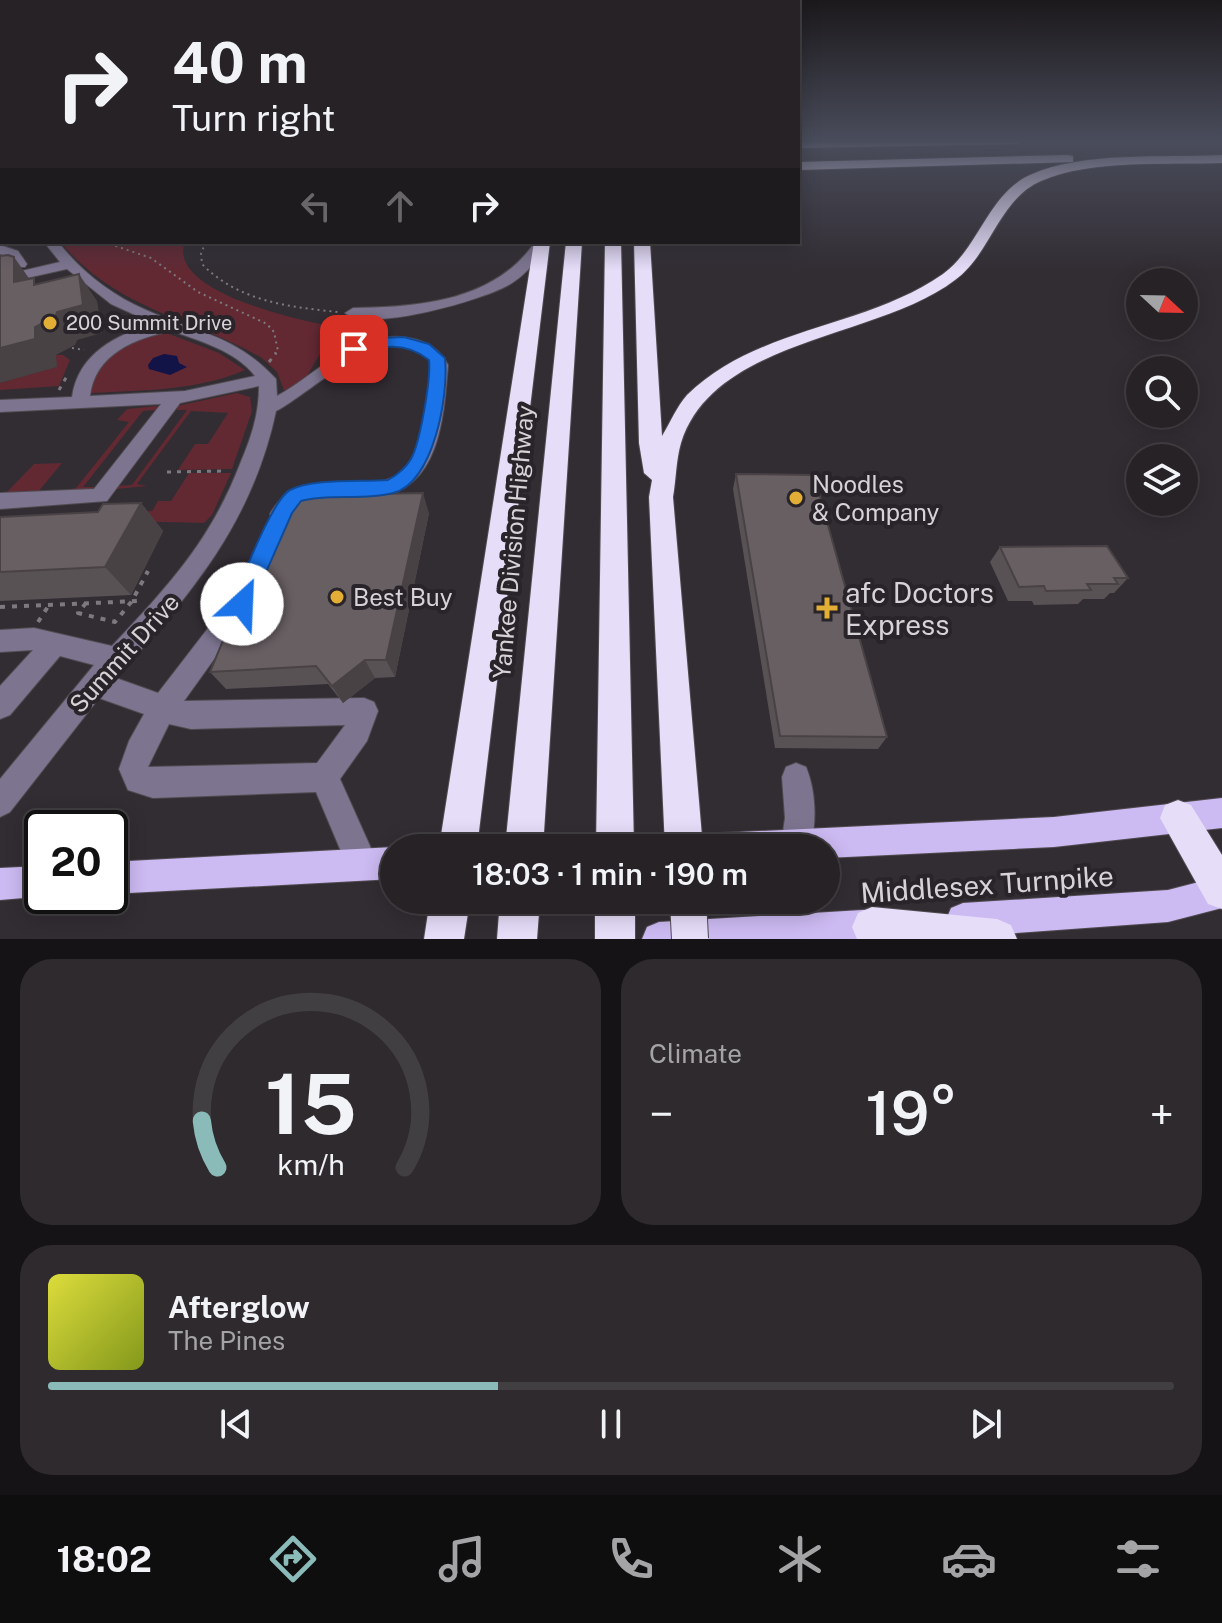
<!DOCTYPE html>
<meta charset="utf-8">
<style>
:root{--surface:#262226;--page:#2e2a2e;--text:#f1f3f6;--muted:#a4a4a7;--line:#423f43;--accent:#8bbbb9}
body{margin:0;font-family:"Public Sans",sans-serif;background:var(--page);color:var(--text);height:100vh;display:flex;flex-direction:column;font-size:30px;white-space:nowrap}
*{box-sizing:border-box;margin:0}
p{font-size:26px;color:var(--muted)}
.icon{flex:none;width:44px;height:44px;fill:none;stroke:currentColor;stroke-width:2;stroke-linecap:round;stroke-linejoin:round}
.map{position:relative;height:939px;overflow:hidden}
.details{display:flex;flex-direction:column;gap:20px;padding:20px;background:#151315;flex:1}
.details>*{flex:none}
.guide{position:absolute;left:0px;top:0px;width:800px;height:244px;box-shadow:0 4px 20px #0003,0 0 0 2px var(--line);background:#262226;color:var(--text);overflow:hidden}
.needle{width:52px;rotate:112deg}
.controls{position:absolute;left:1126px;top:268px;display:grid;gap:16px}
.controls a{display:grid;place-items:center;width:72px;height:72px;border-radius:50%;background:var(--surface);box-shadow:0 4px 20px #0003,0 0 0 2px var(--line);font-size:40px}
.speed{position:absolute;left:24px;top:810px;display:flex;gap:16px;font-size:40px;font-weight:700;text-align:center}
.speed>*{display:grid;place-content:center;width:104px;height:104px;border-radius:50%;background:var(--surface);box-shadow:0 4px 20px #0003,0 0 0 2px var(--line);line-height:1}
.speed .limit{border:4px solid #111;border-radius:12px;background:#fff;color:#111}
.pin{position:absolute;display:grid;place-items:center;width:68px;height:68px;color:#fff;margin:-34px;border-radius:16px;box-shadow:0 4px 12px #0006}
.me{position:absolute;width:88px;margin:-44px;rotate:25deg;stroke-linejoin:round;filter:drop-shadow(0 0 6px #0008)}
.turn{display:flex;align-items:center;gap:28px;height:168px;padding:0 40px;font-size:36px}
.turn .icon{width:104px;height:104px;stroke-width:2.5}
.turn b{display:block;font-size:56px;line-height:68px}
.lanes{display:flex;align-items:center;height:76px;padding:0 40px;background:#0003;justify-content:center;gap:40px;direction:ltr}
.lanes .off{opacity:.35}
.big{font-size:60px;font-weight:600;line-height:1.1}
.details .card{flex:1;display:flex;flex-direction:column;justify-content:center;gap:12px;min-width:0;padding:0 28px;border-radius:32px;background:var(--page)}
.details .dial{align-items:center;gap:0}
.dial svg{height:208px;overflow:visible;fill:none;stroke:var(--line);stroke-width:7;stroke-linecap:round;text-anchor:middle}
.dial text{fill:var(--text);stroke:none}
.song{display:flex;align-items:center;gap:24px}
.cover{width:96px;height:96px;border-radius:12px;background:linear-gradient(135deg,hsl(60 70% 55%),hsl(70 70% 35%))}
.played{height:8px;border-radius:4px;background:linear-gradient(90deg,var(--accent) 40%,var(--line) 40%)}
.keys{display:flex;justify-content:space-around;direction:ltr}
.heat{display:flex;justify-content:space-between;align-items:center;font-size:44px;direction:ltr}
.details .tiles{flex:1;display:grid;gap:20px;grid-template-columns:1fr 1fr}
.card:last-child{grid-column:span 2}
.trip{position:absolute;left:380px;top:834px;width:460px;height:80px;border-radius:40px;background:var(--surface);box-shadow:0 4px 20px #0003,0 0 0 2px var(--line);font-weight:600;line-height:80px;text-align:center}
.menu{display:flex;height:128px;justify-content:space-around;align-items:center;background:#0f0e0f;color:var(--muted)}
.menu .icon{width:56px;height:56px}
.menu .on{color:var(--accent)}
.menu b{font-size:36px;color:var(--text)}
.map>svg:first-child{display:block}
</style>
<div class="map">
<svg width="1222" height="939" viewBox="0 0 1222 939">
<rect width="100%" height="100%" fill="#322d33"/>
<path fill="#622933" d="M60 242H185C166 292 302 321 336 327L304 381 290 391 284 390 277 372 262 358C189 316 120 312 60 242Z
M164 332 219 353 245 370C196 391 145 390 92 393L90 390C106 350 123 341 164 332Z
M56 355H63L70 360 59 386 0 390V383L56 367Z
M237 393 250 397 252 411 232 469 178 470 195 444H208L228 413 191 411 137 484 147 486 116 489 117 486 132 485 187 410H177V406Z
M157 406 159 407 156 410 143 411 83 487H96L94 490 58 491 76 488 129 422 117 420 127 409Z
M62 463 38 492 6 493 34 464Z
M189 473H231L212 515 204 523 0 518 152 511 158 501H171Z"/>
<path fill="#121347" d="M164 354 177 356 179 363 187 367 170 375 149 369 148 365 153 358Z"/>
<g fill="none" stroke-linecap="round" stroke-linejoin="round">
<g stroke="#504b50" stroke-width="2">
<path id="minor" d="M0 230H2V238H0Z
M44 242H58C81 271 111 295 146 310 199 334 234 334 276 379L277 396C321 372 353 329 409 338 427 341 440 349 448 365 444 413 441 487 381 496 359 500 336 494 314 499 296 503 292 526 273 520L270 514C303 454 382 510 410 461 425 435 428 394 432 365 398 305 311 394 276 411 252 524 190 595 116 678L158 693 239 588 247 585 255 588 259 595 255 602 184 701 364 698 374 702 378 711 367 741 340 779 378 864 373 875 362 880 351 875 316 792 153 798 128 790 119 769 129 741 144 714 99 698 10 812 0 817V779L94 665 60 656 10 715 0 719V686L33 650 0 652V630L34 628 112 646C168 586 210 542 240 464 251 438 259 415 259 386L180 403 107 501 0 509V493L94 489 161 404 0 412V400L72 397C78 354 116 334 155 324L111 304 67 269 0 284V276L60 262ZM172 331C200 341 236 351 255 376L185 391 90 396C95 354 135 338 172 331ZM169 724 191 729 345 725 317 763 148 767Z
M535 242H549C538 258 528 273 512 283 486 300 368 333 345 313L353 308C420 307 495 301 535 242Z
M0 245 18 251 27 264 25 267H15L8 257 0 254Z
M796 763 806 767C816 791 817 823 810 848H782L781 845 785 818 782 777 786 767Z"/>
</g>
<g stroke="#504b50" stroke-width="2">
<path id="major" d="M1222 798V828L1054 847 826 858V848H704L708 837 719 833 1054 817Z
M394 847V879L110 894V862Z
M42 866V896H47L0 900V868Z
M1222 876V908L1168 922 963 937 951 932 946 920 951 908 963 903 1168 890Z
M879 909 891 914 896 926 888 939H642L647 927 659 922Z"/>
</g>
<g stroke="#504b50" stroke-width="2">
<path id="highway" d="M798 140H1024L1018 144 798 148Z
M1068 155 1073 156V162L798 170V162Z
M1222 155V163C1168 165 1091 159 1041 181 999 199 991 254 955 280 878 339 714 338 681 443 676 460 676 480 673 497L703 848H665L649 497 652 480 644 473 639 443 634 242H650L662 436C670 423 677 406 687 395 758 326 864 329 943 274 979 248 988 194 1030 175 1083 151 1164 158 1222 155Z
M534 242H550L477 848H439Z
M566 242H582L543 848H505Z
M605 242H621L634 848H596Z
M1178 800 1191 805 1222 855V909L1208 904 1160 818 1165 805Z
M430 900H470L464 939H424Z
M500 900H540L537 939H497Z
M595 900H635V939H595Z
M872 907 997 919 1011 925 1017 939H857L852 927 858 913Z"/>
</g>
<path stroke="#7d797e" stroke-width="2" stroke-dasharray="2 4" stroke-linecap="butt" d="M104 242 151 258 198 292 267 324 274 332 278 351 274 355
M206 242 201 253 202 264C238 301 288 307 338 312
M72 348 84 350"/>
<path stroke="#7d797e" stroke-width="3" stroke-dasharray="4 6" stroke-linecap="butt" d="M269 362 276 353
M59 390 67 376
M167 472 227 471"/>
<path stroke="#7d797e" stroke-width="4" stroke-dasharray="5 7" stroke-linecap="butt" d="M86 603 78 613 115 622 132 601 148 571
M0 607 139 601
M38 622 49 605"/>
<use href="#minor" fill="#7d7590" fill-rule="evenodd"/>
<use href="#major" fill="#ccbaf2" fill-rule="evenodd"/>
<use href="#highway" fill="#e6ddf9" fill-rule="evenodd"/>
<g stroke="#504b50" stroke-width="38" stroke-linecap="butt">
<path id="highway-bridge" d="M688 900 690 939"/>
</g>
<use href="#highway-bridge" stroke="#e6ddf9" stroke-width="36"/>
</g>
<path fill="#595255" d="M736 474 887 737 878 749 775 748 733 489Z
M141 503 163 531 131 595 0 601V517L98 512Z
M429 513 395 677 375 678 343 703 328 684 226 689 210 672Z
M1000 547 1128 578 1114 593H1110L1104 599H1083L1078 604 1034 605 1032 601H1008L990 562Z"/>
<path fill="#494245" d="M14 257 33 284 14 282Z
M79 274 97 301 102 333 77 340 75 345 56 355 57 367 0 383V348L57 312Z
M423 493 429 513 395 677 386 660Z
M141 503 163 531 131 595 105 567Z
M365 660 375 678 343 703 332 686Z"/>
<path fill="#685f63" stroke="#494245" stroke-width="2" d="M8 255 14 257V282L34 278V285L79 274 83 305 57 312 55 317 35 327V339L0 348V256Z
M736 474 814 475 887 737 780 736Z
M423 493 386 660H365L332 686 316 666 210 672 283 496Z
M141 503 105 567 0 572V517L98 512 103 504Z
M1107 546 1128 578H1114L1118 584H1087L1091 590 1046 591 1044 586 1019 587 1000 547Z"/>
<linearGradient id="sky" x2="0" y2="1"><stop stop-color="#1c191c"/><stop offset="0.52" stop-color="#494c5b"/><stop offset="1" stop-color="#494c5b" stop-opacity="0"/></linearGradient>
<rect width="1222" height="271" fill="url(#sky)"/>
<path fill="#1a73e8" stroke="#114b97" stroke-width="2" d="M404 337 429 344 445 358C449 394 434 483 393 493 363 501 330 493 301 501L292 513 249 611 242 614 234 611 231 604C241 583 272 499 290 490 312 478 361 482 388 480 397 475 405 469 411 459 420 443 431 379 429 360 406 341 381 346 354 353L346 349 379 338Z"/>
<g fill="#e3ae35" stroke="#292429" stroke-width="3">
<circle cx="50" cy="323" r="8"/>
<circle cx="796" cy="498" r="8"/>
<circle cx="337" cy="597" r="8"/>
<path d="M823 596h8v8h8v8h-8v8h-8v-8h-8v-8h8z"/>
</g>
<g text-anchor="middle" dominant-baseline="central" stroke-width="8" stroke-linejoin="round" paint-order="stroke">
<g font-size="20" fill="#d6d2d6" stroke="#292429" text-anchor="start">
<text x="66" y="323">200 Summit Drive</text>
</g>
<g font-size="24" fill="#d6d2d6" stroke="#292429" text-anchor="start">
<text x="812" y="484">Noodles<tspan x="812" dy="28">&amp; Company</tspan></text>
<text x="353" y="597">Best Buy</text>
</g>
<g font-size="24" fill="#d6d2d6" stroke="#292429">
<text transform="translate(513 542) rotate(-85)">Yankee Division Highway</text>
<text transform="translate(124 653) rotate(-48)">Summit Drive</text>
</g>
<g font-size="28" fill="#d6d2d6" stroke="#292429" text-anchor="start">
<text x="845" y="592">afc Doctors<tspan x="845" dy="32">Express</tspan></text>
</g>
<g font-size="28" fill="#d6d2d6" stroke="#292429">
<text transform="translate(987 884) rotate(-4)">Middlesex Turnpike</text>
</g>
</g>
</svg>
<div class="controls">
<a><svg class="needle" viewBox="-14 -14 28 28"><path d="M0-13l5 13h-10z" fill="#e53935"/><path d="M0 13l5-13h-10z" fill="#a4a4a7"/></svg></a>
<a><svg class="icon" aria-label="search" viewBox="0 0 24 24"><circle cx="10" cy="10" r="6"/><path d="M15 15l6 6"/></svg></a>
<a><svg class="icon" aria-label="layers" viewBox="0 0 24 24"><path d="M12 4l9 5-9 5-9-5zM3 14l9 5 9-5"/></svg></a>
</div>
<div class="speed"><div class="limit">20</div></div>
<div class="pin" style="left:354px;top:349px;background:#d93025"><svg class="icon" aria-label="arrive" viewBox="0 0 24 24"><path d="M6 21V4h12l-3 4 3 4H6"/></svg></div>
<svg class="me" style="left:242px;top:604px" viewBox="-20 -20 40 40"><circle r="19" fill="#fff"/><path d="M0-13L10 11 0 6-10 11z" fill="#1a73e8"/></svg>
<div class="trip">18:03 · 1 min · 190 m</div>
<div class="guide">
<div class="turn"><svg class="icon" aria-label="right" viewBox="0 0 24 24"><path d="M7 20v-9h11M14 6l5 5-5 5"/></svg><div><b>40 m</b>Turn right</div></div>
<div class="lanes"><svg class="icon off" aria-label="left" viewBox="0 0 24 24"><path d="M17 20v-9H6M10 6l-5 5 5 5"/></svg><svg class="icon off" aria-label="ahead" viewBox="0 0 24 24"><path d="M12 20V5M6 11l6-6 6 6"/></svg><svg class="icon" aria-label="right" viewBox="0 0 24 24"><path d="M7 20v-9h11M14 6l5 5-5 5"/></svg></div>
</div>
</div>
<section class="details">
<div class="tiles">
<div class="card dial"><svg viewBox="0 0 100 80">
<path d="M14 69A42 42 0 1 1 86 69"/>
<path d="M14 69A42 42 0 0 1 8 51" stroke="#8bbbb9"/>
<text x="50" y="56" font-size="32" font-weight="700">15</text>
<text x="50" y="72" font-size="11">km/h</text>
</svg></div>
<div class="card"><p>Climate</p>
<div class="heat"><a>−</a><b class="big">19°</b><a>+</a></div>
</div>
<div class="card">
<div class="song"><i class="cover"></i><div><b>Afterglow</b><p>The Pines</p></div></div>
<div class="played"></div>
<div class="keys"><svg class="icon" aria-label="previous" viewBox="0 0 24 24"><path d="M18 5L8 12l10 7zM5 5v14"/></svg><svg class="icon" aria-label="pause" viewBox="0 0 24 24"><path d="M8 5v14M16 5v14"/></svg><svg class="icon" aria-label="next" viewBox="0 0 24 24"><path d="M6 5l10 7-10 7zM19 5v14"/></svg></div>
</div>
</div>
</section>
<nav class="menu">
<b>18:02</b>
<svg class="icon on" aria-label="directions" viewBox="0 0 24 24"><path d="M12 3l9 9-9 9-9-9zM9 14v-3h6M13 9l2 2-2 2"/></svg>
<svg class="icon" aria-label="music" viewBox="0 0 24 24"><path d="M9 18V5l10-2v13"/><circle cx="6" cy="18" r="3"/><circle cx="16" cy="16" r="3"/></svg>
<svg class="icon" aria-label="phone" viewBox="0 0 24 24"><path d="M5 4h4l2 5-3 2q2 4 5 5l2-3 5 2v4C11 20 4 13 5 4z"/></svg>
<svg class="icon" aria-label="climate" viewBox="0 0 24 24"><path d="M12 3v18M4 7l16 10M4 17L20 7"/></svg>
<svg class="icon" aria-label="car" viewBox="0 0 24 24"><path d="M5 17H2v-5l4-1 3-4h7l3 4 3 1v5h-3M9 17h6M6 11h13"/><circle cx="7" cy="17" r="2"/><circle cx="17" cy="17" r="2"/></svg>
<svg class="icon" aria-label="filters" viewBox="0 0 24 24"><path d="M4 7h16M4 17h16"/><circle cx="9" cy="7" r="2"/><circle cx="15" cy="17" r="2"/></svg>
</nav>
